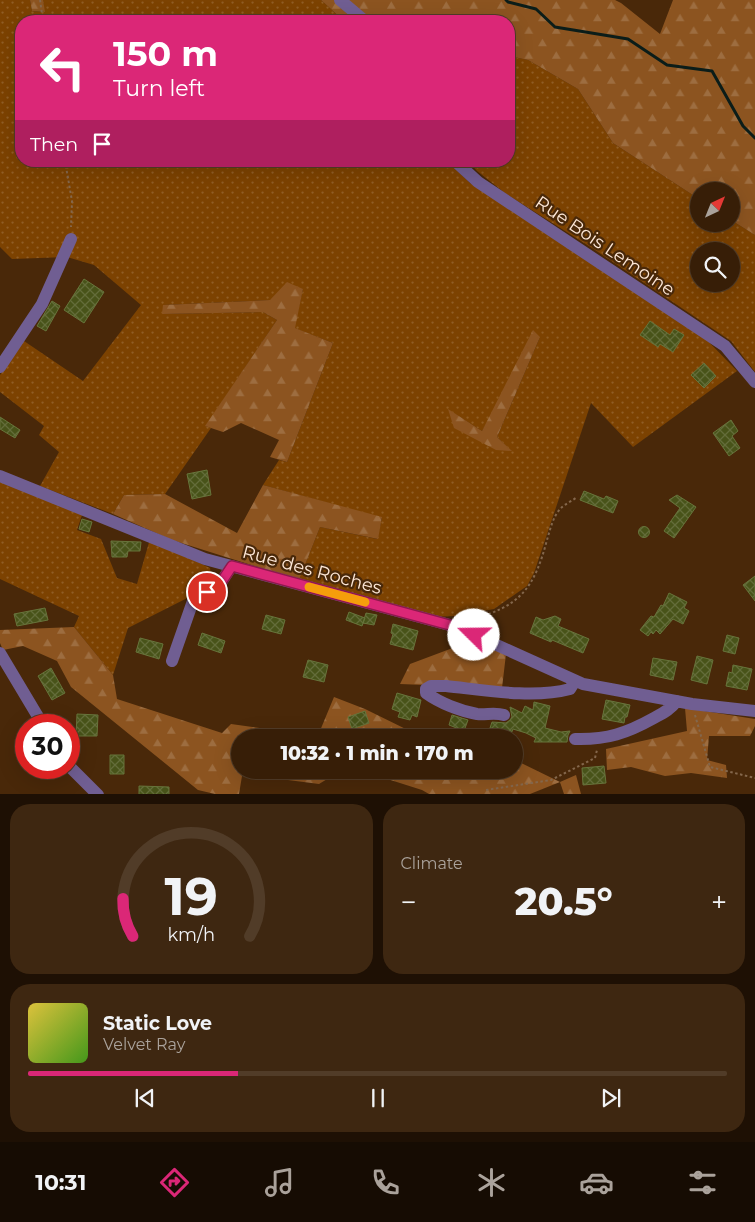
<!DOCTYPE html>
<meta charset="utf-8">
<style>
:root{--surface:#371e07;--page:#3e2711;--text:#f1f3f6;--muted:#aaa29b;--line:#513c28;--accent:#db2777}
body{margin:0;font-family:Montserrat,sans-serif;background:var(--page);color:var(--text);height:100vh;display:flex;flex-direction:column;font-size:19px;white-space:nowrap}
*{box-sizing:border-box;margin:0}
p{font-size:16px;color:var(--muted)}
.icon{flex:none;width:28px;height:28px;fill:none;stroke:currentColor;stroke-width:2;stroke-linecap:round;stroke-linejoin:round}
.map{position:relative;height:794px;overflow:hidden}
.details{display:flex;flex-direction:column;gap:10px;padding:10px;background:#1e1004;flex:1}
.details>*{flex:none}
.hud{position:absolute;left:15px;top:15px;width:500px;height:152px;border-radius:20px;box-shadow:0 5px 20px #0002,0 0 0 1px var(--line);background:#db2777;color:#fff;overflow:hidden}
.needle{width:32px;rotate:43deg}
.fabs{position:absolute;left:690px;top:182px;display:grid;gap:10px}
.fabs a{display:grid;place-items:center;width:50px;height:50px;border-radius:50%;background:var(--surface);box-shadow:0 5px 20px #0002,0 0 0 1px var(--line);font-size:25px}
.speed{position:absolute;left:15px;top:714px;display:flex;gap:10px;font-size:25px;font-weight:700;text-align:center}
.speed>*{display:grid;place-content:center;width:65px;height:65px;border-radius:50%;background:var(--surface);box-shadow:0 5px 20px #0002,0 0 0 1px var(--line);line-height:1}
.speed .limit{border:8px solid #d22;background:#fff;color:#111}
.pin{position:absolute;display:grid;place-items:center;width:42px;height:42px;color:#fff;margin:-21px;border:2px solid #fff;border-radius:50%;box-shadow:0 1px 5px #0007}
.me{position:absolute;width:55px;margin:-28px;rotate:292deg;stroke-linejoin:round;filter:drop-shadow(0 0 4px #0008)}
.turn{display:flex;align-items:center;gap:18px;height:105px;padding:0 15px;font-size:22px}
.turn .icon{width:65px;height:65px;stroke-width:2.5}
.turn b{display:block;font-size:35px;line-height:42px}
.then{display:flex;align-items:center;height:48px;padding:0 15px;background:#0003;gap:10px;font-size:19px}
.big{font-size:38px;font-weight:800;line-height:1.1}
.details .card{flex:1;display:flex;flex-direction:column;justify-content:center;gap:8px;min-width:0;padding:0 18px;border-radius:20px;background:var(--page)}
.details .dial{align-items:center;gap:0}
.dial svg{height:130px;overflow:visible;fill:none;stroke:var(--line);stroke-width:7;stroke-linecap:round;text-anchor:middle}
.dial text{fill:var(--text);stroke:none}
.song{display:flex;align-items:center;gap:15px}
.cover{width:60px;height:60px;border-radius:8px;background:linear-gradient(135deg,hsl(50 70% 55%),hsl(100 70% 35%))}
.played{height:5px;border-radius:2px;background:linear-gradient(90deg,var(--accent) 30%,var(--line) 30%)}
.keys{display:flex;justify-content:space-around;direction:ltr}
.heat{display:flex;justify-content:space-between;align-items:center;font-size:28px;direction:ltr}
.details .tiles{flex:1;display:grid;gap:10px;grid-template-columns:1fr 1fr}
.card:last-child{grid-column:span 2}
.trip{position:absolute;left:231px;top:729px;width:292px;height:50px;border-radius:25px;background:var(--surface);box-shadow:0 5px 20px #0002,0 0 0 1px var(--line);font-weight:800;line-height:50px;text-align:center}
.tabs{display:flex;height:80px;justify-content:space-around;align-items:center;background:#160c03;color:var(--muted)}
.tabs .icon{width:35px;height:35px}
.tabs .current{color:var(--accent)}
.tabs b{font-size:22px;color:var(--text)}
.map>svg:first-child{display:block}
</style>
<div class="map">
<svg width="755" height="795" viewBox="0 0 755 795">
<defs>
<pattern id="grass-dots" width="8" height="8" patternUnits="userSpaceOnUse" patternTransform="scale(1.25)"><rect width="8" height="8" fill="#7c4201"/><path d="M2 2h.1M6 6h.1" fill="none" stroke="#905d25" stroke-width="1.8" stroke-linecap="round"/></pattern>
<pattern id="forest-firs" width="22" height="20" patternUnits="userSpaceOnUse" patternTransform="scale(1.25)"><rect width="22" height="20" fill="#8c5420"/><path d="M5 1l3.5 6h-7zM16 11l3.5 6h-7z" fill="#9d6d40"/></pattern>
<pattern id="building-cross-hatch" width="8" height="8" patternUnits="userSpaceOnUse" patternTransform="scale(1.25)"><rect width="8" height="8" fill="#485319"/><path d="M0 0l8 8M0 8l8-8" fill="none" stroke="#636c3a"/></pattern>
</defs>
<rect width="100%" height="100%" fill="#492809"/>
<path fill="url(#grass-dots)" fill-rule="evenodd" d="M0 0H30L32 11 44 12 43 0H321L344 21H21V161H447L470 183 703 336 737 371 633 447 591 403 534 573 527 586 494 609 456 616 431 617 299 580 320 527 377 539 382 518 263 485 279 460 287 462 333 343 294 328 303 289 270 300 163 305V314L263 312 277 320 206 426 211 428 165 494 124 495 113 514 40 486 59 452 39 435 44 426 0 392V375L24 341 83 381 141 305 94 265 67 257 12 259 0 247ZM540 337 497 437 511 451 449 410 482 431Z
M509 56 528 60 578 89 613 143 699 199V224H731V220L755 235V372L731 341 592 248 505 193 477 171 468 161H509ZM699 251H731V284H699Z
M0 482 83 512 77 530 101 539 117 578 137 584 150 539 210 568 213 585 128 628 113 675 74 627 79 616 0 579Z"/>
<path fill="url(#forest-firs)" d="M30 0H43L45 12 32 11Z
M321 0H615L621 3 660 34 673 0H755V235L731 220V191H699V199L613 143 578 89 528 60 509 56V21H344Z
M287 282 303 289 295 328 333 343 287 462 270 457 279 440 241 423 223 432 205 426 277 320 263 312 162 314 163 305 270 300Z
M533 330 540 337 497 437 512 451 496 450 454 428 448 409 482 431Z
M263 485 382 517 378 539 320 527 299 580 172 540 113 514 124 495 165 494 237 533Z
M74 627 113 675 117 699 222 733 231 724 281 731 279 737 240 738V770H243L239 794H215L198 790 71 687 57 661 23 646 3 650 0 643V630Z
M474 640 506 654 502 688 400 684 410 664Z
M334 697 365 709 422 737 317 738Z
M685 708 755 719V726L750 736H709L707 760 726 765 727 778 691 773 665 776 631 767 607 770 606 749 687 731Z
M515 760 560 782 576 775 581 794H564L560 782 530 794H429L422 790 359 770H487L502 777 506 770H515Z
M290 770H342L319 784 288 780Z"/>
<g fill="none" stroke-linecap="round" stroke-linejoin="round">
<path stroke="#0b1d19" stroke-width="3" d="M506 0 508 2 536 9 555 27 628 39 667 65 712 71 743 126 755 138"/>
</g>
<path fill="url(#building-cross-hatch)" stroke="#67743b" d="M84 279 104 292 84 323 64 310Z
M52 301 60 306 46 331 37 326Z
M650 321 670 335 674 329 684 335 673 352 660 344 658 347 640 335Z
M704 363 716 376 704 388 691 375Z
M0 417 20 430 15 438 0 429Z
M731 420 738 431 732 436 740 448 729 456 713 433Z
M207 470 211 495 192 499 187 474Z
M584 491 604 499 606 496 618 501 613 513 580 500Z
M677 495 696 507 674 538 664 531 680 508 669 500Z
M82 519 92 522 89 532 79 529Z
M638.5 532a5.5 5.5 0 1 1 11 0a5.5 5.5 0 1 1-11 0Z
M111 541 141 542 140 551H128L127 557H112Z
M755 576V601L743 585Z
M669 593 687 602 684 608 689 611 683 624 673 619 660 634 656 630 653 634 651 632 648 636 640 630 651 616 654 617 661 605 663 606Z
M45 608 48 620 17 626 14 614Z
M349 612 365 618 362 626 346 620Z
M366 613 377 615 374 625 363 623Z
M266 615 285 620 281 634 262 629Z
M555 616 561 619 558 626 589 639 583 653 552 640 551 642 530 633 536 617 543 620Z
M393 624 418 631 413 650 390 644 393 634 391 633Z
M202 633 225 641 221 653 198 645Z
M727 635 739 638 735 654 723 651Z
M140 638 163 644 159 659 136 652Z
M697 656 713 660 707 684 691 680Z
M653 658 677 662 673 680 650 675Z
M308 660 328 665 324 682 303 677Z
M733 665 752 669 747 690 726 686 729 672 732 673Z
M51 668 65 693 52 700 38 676Z
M397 693 421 700 417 717 412 715 410 720 398 717 400 712 392 709Z
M606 700 630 705 627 717H625L624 723 602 719Z
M534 702 550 706 545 728 561 732 570 731 568 735 567 742H534L536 738 526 733 513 729 511 734 490 728 492 722 506 723 510 720 512 717 510 707 522 713 525 706 533 710Z
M365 711 369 723 352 729 348 717Z
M77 714 98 715 97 736H76Z
M452 715 468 720 464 731 449 725Z
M110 755H124V774H110Z
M604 766 606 783 583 785 582 768Z
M139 786 169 787V795H139Z"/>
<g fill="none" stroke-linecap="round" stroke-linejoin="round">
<path stroke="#84674c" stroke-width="2" stroke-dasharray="2.5 2.5" stroke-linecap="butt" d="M40 0 43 21
M65 161 72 201 71 227
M469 620C520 607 534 589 547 540 550 530 553 516 561 508 565 504 572 501 577 497
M695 715 710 767 755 778
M486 790 551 780 595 758 597 750"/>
<path stroke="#705e92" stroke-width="12" d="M340 0 365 21
M455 161 478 182 725 346 755 382
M0 367 42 304 71 239
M0 476 205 559 457 627 583 684 692 704 755 711
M0 653 43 725
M172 661 193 601 220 584 231 567
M504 715C495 712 486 715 477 714 460 711 440 703 426 693V689L431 686H446C484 690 533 699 570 689L575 681
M575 739C607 740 627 733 654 718 663 713 671 709 677 701
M69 766 98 795"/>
</g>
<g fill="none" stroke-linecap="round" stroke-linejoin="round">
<g stroke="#8e194d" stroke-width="12">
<path id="route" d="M207 592 220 584 232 566 457 627 474 635"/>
</g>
<use href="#route" stroke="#db2777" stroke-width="9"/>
<path stroke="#f59e0b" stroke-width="9" d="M309 587 365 602"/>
</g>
<g text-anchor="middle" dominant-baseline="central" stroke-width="4.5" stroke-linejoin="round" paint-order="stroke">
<g font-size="18" fill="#fee8d8" stroke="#492809">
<text transform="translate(605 246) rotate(34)">Rue Bois Lemoine</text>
<text transform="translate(312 570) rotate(15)">Rue des Roches</text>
</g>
</g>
</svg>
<div class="fabs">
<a><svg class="needle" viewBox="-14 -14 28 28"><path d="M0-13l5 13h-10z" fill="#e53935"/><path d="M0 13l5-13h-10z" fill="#aaa29b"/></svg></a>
<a><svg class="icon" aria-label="search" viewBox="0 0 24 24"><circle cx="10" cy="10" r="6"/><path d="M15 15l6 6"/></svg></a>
</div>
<div class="speed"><div class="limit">30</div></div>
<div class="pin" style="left:207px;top:592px;background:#d93025"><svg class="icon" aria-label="arrive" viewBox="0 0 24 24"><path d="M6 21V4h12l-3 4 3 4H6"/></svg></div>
<svg class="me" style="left:474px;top:635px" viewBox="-20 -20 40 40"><circle r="19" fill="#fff"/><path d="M0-13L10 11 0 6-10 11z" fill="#db2777"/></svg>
<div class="trip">10:32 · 1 min · 170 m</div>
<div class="hud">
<div class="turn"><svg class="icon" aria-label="left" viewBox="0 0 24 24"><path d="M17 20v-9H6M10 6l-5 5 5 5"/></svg><div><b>150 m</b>Turn left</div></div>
<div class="then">Then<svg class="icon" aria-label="arrive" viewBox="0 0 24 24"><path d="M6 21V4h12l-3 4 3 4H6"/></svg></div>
</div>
</div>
<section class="details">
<div class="tiles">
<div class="card dial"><svg viewBox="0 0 100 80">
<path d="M14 69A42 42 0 1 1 86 69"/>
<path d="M14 69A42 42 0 0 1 8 46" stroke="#db2777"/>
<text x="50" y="56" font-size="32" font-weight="700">19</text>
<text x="50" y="72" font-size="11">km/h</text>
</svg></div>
<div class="card"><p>Climate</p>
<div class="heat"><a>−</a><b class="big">20.5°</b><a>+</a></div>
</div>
<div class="card">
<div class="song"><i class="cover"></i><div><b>Static Love</b><p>Velvet Ray</p></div></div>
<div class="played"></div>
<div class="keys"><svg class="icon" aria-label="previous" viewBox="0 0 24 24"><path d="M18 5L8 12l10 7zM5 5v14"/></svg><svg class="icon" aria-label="pause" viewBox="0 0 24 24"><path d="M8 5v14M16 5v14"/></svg><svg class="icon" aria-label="next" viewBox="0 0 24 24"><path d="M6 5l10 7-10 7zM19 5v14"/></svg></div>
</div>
</div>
</section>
<nav class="tabs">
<b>10:31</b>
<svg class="icon current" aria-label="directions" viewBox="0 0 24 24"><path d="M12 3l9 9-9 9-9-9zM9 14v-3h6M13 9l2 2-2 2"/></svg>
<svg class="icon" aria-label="music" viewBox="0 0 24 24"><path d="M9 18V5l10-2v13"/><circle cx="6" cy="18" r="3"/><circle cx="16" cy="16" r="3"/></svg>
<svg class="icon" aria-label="phone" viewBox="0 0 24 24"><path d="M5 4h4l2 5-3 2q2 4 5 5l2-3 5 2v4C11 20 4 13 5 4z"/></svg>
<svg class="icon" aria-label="climate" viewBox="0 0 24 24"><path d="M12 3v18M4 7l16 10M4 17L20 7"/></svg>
<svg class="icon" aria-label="car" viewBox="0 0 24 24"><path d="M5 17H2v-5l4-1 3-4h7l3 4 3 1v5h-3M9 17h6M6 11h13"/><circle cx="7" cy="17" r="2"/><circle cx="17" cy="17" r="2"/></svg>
<svg class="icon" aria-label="filters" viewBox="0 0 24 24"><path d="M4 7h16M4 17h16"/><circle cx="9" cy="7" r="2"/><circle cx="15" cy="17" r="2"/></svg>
</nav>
